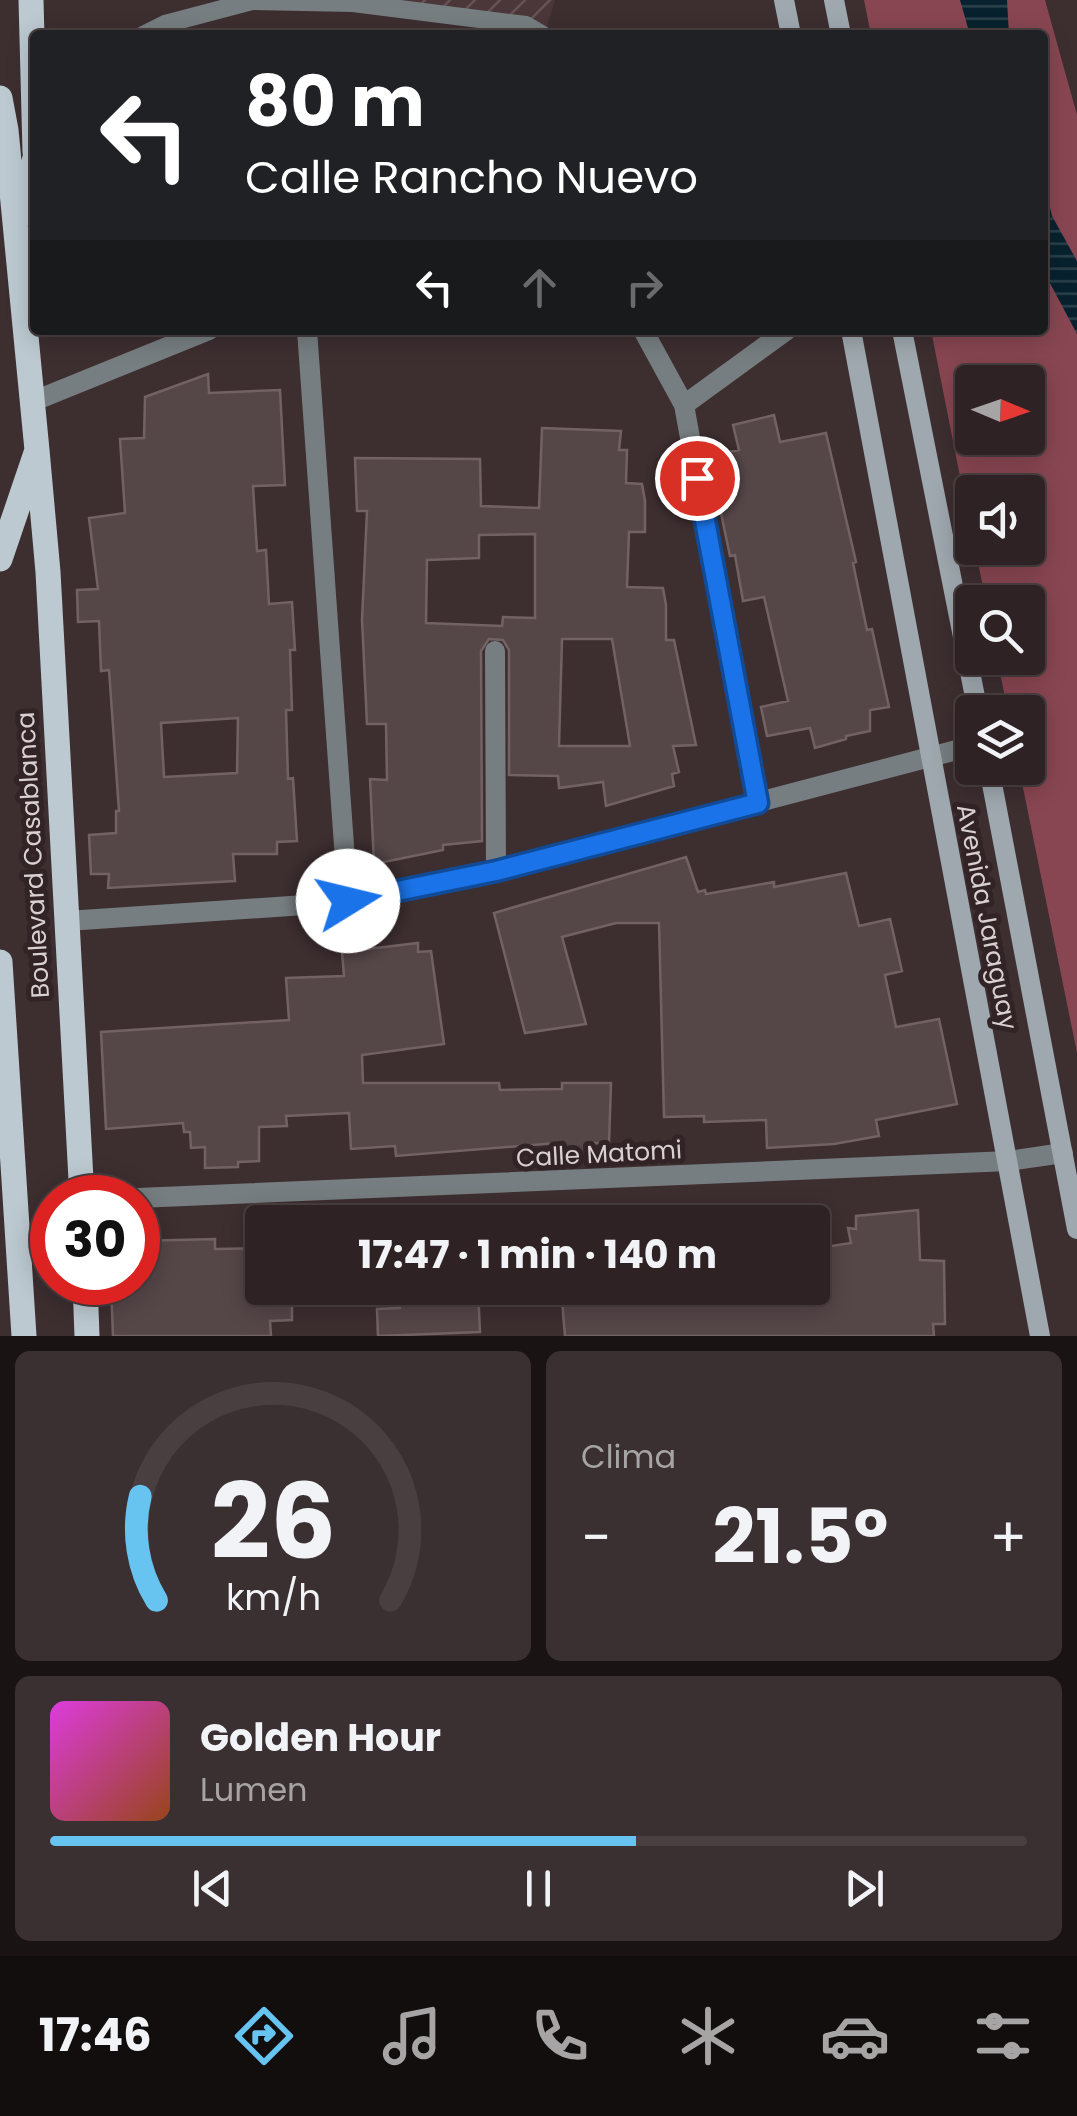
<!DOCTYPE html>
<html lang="es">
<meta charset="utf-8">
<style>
:root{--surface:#2e2224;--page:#3a2f31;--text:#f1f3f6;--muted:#a7a4a6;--line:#493f41;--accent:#67c4f0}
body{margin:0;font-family:Poppins,sans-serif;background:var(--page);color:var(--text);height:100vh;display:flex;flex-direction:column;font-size:38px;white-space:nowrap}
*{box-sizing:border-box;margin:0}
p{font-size:32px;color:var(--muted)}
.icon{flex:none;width:55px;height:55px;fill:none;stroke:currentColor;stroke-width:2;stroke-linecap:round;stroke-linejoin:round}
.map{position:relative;height:1336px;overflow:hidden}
.panel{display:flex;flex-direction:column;gap:15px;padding:15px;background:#191314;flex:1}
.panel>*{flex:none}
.top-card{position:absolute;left:30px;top:30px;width:1018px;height:305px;border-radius:10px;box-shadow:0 5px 25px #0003,0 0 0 2px var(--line);background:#202124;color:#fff;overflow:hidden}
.needle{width:65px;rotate:92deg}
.controls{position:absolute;left:955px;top:365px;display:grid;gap:20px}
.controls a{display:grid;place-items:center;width:90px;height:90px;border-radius:10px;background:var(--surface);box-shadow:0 5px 25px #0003,0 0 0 2px var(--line);font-size:50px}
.speed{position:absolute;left:30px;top:1175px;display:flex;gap:20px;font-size:50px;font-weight:700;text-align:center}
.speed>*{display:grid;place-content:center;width:130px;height:130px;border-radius:50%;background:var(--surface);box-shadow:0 5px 25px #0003,0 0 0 2px var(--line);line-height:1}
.speed .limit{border:15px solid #d22;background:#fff;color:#111}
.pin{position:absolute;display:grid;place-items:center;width:85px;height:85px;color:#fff;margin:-42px;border:5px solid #fff;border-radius:50%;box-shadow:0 2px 10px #0007}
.me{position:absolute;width:110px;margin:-55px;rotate:81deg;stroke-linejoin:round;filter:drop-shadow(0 0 8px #0008)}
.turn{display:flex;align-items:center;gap:35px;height:210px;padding:0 50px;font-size:45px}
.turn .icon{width:130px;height:130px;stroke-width:2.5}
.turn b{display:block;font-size:70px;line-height:85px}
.lanes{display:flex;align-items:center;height:95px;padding:0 50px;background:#0003;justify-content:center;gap:50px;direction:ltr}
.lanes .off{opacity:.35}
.big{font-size:75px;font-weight:700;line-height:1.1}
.panel .card{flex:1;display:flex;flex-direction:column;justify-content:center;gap:15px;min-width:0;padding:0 35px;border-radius:15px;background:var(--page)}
.panel .dial{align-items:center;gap:0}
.dial svg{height:260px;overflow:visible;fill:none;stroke:var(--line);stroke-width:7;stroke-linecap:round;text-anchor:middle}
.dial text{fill:var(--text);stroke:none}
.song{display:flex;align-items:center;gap:30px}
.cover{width:120px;height:120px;border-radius:15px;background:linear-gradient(135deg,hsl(300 70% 55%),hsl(20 70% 35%))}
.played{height:10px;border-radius:5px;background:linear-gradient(90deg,var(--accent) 60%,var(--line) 60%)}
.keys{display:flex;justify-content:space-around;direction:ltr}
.heat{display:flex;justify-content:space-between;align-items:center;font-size:55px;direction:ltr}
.panel .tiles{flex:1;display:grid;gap:15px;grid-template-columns:1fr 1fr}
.card:last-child{grid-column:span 2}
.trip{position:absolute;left:245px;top:1205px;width:585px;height:100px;border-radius:10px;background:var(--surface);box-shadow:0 5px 25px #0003,0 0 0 2px var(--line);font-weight:700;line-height:100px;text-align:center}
.tab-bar{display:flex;height:160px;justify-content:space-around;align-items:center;background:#120e0e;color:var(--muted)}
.tab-bar .icon{width:70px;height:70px}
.tab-bar .active{color:var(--accent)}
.tab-bar b{font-size:45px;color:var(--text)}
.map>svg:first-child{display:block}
</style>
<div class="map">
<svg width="1077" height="1336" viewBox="0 0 1077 1336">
<defs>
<pattern id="industrial-furrows" width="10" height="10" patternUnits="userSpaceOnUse" patternTransform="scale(2.5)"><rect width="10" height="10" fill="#4b3639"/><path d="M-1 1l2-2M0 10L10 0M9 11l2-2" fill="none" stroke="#645255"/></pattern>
<pattern id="water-rules" width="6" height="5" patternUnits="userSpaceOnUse" patternTransform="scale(2.5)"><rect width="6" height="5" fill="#07222e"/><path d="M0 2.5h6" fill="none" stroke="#2b414b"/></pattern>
</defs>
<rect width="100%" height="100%" fill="#3d2e30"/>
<path fill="url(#industrial-furrows)" d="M375 0H555L544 35 374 9Z"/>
<path fill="#884652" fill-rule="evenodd" d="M864 0H1045L1077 115V1053L1019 768H1028V712H1008L997 658H1028V602H986L975 548H1028V492H972V537L931 330H1042V35H871ZM972 382H1028V438H972Z"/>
<path fill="url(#water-rules)" d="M960 0H1007L1009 35H970Z
M1043 178 1052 216 1077 261V334L1043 270Z"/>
<path fill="#554648" stroke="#726264" stroke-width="2.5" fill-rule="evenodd" d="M208 374 209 393 280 390 285 485 253 486 257 551 266 550 269 604 292 602 295 650H290L292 710H286L288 779 293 778 297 841 277 842V854H233L235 881 108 888 109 874H91L89 835 116 833V811H119L109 670 101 671 99 621 78 622 77 590 98 589 89 518 125 513 120 439 144 438 145 397ZM238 718 237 773 164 777 161 723Z
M774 415 780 442 826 433 856 562 853 563 867 630 872 629 889 707 870 710V731L846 736V739L815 748 810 728 767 736 761 707 788 701 764 597 743 601 735 555 730 556 709 456 739 450 733 425Z
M542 428 621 431 619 450H627L626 483 642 484 645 501V532H629L627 587 663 588 666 605V640H674L696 745 673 746 679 772 672 774 674 786 606 806 603 782 559 788 558 776 509 775V650L503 640 489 639 481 651 482 841 443 845V850L374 864 370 779 387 780 386 724H367L362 620 367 511H357L355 458 480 459 481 506 539 508ZM535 534V618L503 617 502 626 426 623 427 560 479 558V535ZM562 639H612L630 746H559Z
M686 857 698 892 705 890 706 894 774 882V887L846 873 859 926 890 919 902 971 885 975 896 1027 939 1019 957 1104 876 1120 879 1136 834 1144 767 1148 766 1120 704 1122V1116L664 1117 659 923H616L562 937 586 1024 525 1033 494 913Z
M418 943V952L431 951 444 1044 362 1055 363 1083H499L500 1090 562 1089V1083H611L609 1144 594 1143V1156L555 1157 556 1143 396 1156 395 1146 351 1149 349 1113 286 1116 287 1126 259 1127V1161L238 1162V1167L205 1168V1147L191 1148 190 1132H184L183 1123 106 1129 101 1032 289 1020 286 978 344 976 342 952Z
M918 1210 920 1260 944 1261 945 1324H933L934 1336H565L561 1288H640V1292L694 1288H812V1249L851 1243 848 1228 856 1229V1216Z
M215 1239V1249L262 1248V1288H292V1320L270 1321 271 1336H113L111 1285 138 1282V1241Z
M399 1288H478L480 1332 378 1336 377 1309 400 1308Z"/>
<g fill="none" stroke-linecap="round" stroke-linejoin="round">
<path stroke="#777e81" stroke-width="18" d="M353 3 526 25 543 35
M143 35 165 24 252 1 353 3 354 0"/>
<path stroke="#777e81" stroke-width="20" d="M307 330 348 901
M643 330 684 405 757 803
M34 401 209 330
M684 405 787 330
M495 651 496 871
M67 921 305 905 388 895 496 871 972 746
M138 1198 1009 1161 1063 1153"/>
<path stroke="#9ea8ae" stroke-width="20" d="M784 0 791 35
M834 0 841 35
M851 330 1040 1336
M902 330 978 712
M989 768 1077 1229"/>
<path stroke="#bcc9d0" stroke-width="25" d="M31 0 35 152
M0 98 6 130 37 450 0 559
M20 216 35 158
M37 450 48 572 82 1198
M0 962 24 1336
M85 1282 87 1336"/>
</g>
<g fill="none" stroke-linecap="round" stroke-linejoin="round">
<g stroke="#114b97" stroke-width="25">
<path id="route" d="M348 901 496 871 758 803 697 478"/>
</g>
<use href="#route" stroke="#1a73e8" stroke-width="18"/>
</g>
<g text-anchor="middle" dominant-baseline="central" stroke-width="10" stroke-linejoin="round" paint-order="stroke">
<g font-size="25" fill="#d9d0d1" stroke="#322426">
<text transform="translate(33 855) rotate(-93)">Boulevard Casablanca</text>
<text transform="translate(987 917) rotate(79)">Avenida Jaraguay</text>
<text transform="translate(599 1154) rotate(-3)">Calle Matomi</text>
</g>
</g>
</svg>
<div class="controls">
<a><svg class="needle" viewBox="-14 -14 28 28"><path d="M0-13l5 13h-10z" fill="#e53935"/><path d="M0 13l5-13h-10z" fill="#a7a4a6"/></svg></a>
<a><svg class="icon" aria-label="sound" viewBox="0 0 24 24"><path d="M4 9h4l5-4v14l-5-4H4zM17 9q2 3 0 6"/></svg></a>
<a><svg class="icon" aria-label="search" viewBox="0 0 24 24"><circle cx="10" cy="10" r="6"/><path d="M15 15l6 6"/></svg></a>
<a><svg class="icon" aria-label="layers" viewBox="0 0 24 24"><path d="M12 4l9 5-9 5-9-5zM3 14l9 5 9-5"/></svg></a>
</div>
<div class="speed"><div class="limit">30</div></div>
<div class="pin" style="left:697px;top:478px;background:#d93025"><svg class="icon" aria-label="arrive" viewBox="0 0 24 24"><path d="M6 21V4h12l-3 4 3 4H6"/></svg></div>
<svg class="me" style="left:348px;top:901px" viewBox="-20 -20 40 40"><circle r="19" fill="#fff"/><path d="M0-13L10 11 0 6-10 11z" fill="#1a73e8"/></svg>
<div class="trip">17:47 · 1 min · 140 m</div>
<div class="top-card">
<div class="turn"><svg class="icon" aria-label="left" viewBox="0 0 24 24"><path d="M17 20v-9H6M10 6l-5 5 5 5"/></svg><div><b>80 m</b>Calle Rancho Nuevo</div></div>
<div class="lanes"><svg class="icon" aria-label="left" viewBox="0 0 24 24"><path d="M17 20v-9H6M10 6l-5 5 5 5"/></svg><svg class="icon off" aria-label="ahead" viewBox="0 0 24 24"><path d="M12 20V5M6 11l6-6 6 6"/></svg><svg class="icon off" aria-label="right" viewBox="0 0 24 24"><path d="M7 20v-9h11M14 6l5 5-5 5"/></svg></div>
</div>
</div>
<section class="panel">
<div class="tiles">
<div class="card dial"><svg viewBox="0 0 100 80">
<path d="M14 69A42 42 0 1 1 86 69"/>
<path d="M14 69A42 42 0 0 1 9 37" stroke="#67c4f0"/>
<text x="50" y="56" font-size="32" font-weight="700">26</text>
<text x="50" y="72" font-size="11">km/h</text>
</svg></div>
<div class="card"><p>Clima</p>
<div class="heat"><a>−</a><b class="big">21.5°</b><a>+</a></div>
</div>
<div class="card">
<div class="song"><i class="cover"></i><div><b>Golden Hour</b><p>Lumen</p></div></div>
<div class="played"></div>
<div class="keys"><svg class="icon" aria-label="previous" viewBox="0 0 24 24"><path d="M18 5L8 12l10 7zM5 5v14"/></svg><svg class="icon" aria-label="pause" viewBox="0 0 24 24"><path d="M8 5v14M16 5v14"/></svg><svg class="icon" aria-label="next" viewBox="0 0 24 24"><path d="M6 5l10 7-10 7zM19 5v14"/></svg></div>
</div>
</div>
</section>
<nav class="tab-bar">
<b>17:46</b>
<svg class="icon active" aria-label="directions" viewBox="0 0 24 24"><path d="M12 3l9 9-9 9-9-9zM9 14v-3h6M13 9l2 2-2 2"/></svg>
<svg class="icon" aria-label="music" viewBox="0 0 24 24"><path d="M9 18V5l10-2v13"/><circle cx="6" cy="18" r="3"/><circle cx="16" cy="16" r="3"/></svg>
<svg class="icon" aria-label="phone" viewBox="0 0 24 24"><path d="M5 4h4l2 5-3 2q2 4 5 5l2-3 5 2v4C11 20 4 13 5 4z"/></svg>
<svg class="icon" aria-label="climate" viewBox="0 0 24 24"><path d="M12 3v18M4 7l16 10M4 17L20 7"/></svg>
<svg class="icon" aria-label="car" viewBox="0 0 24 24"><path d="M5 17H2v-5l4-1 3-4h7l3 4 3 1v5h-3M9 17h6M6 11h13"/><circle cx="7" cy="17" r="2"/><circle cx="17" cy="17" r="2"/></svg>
<svg class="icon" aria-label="filters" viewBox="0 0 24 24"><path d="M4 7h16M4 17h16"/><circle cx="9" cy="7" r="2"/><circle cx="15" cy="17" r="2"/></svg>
</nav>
